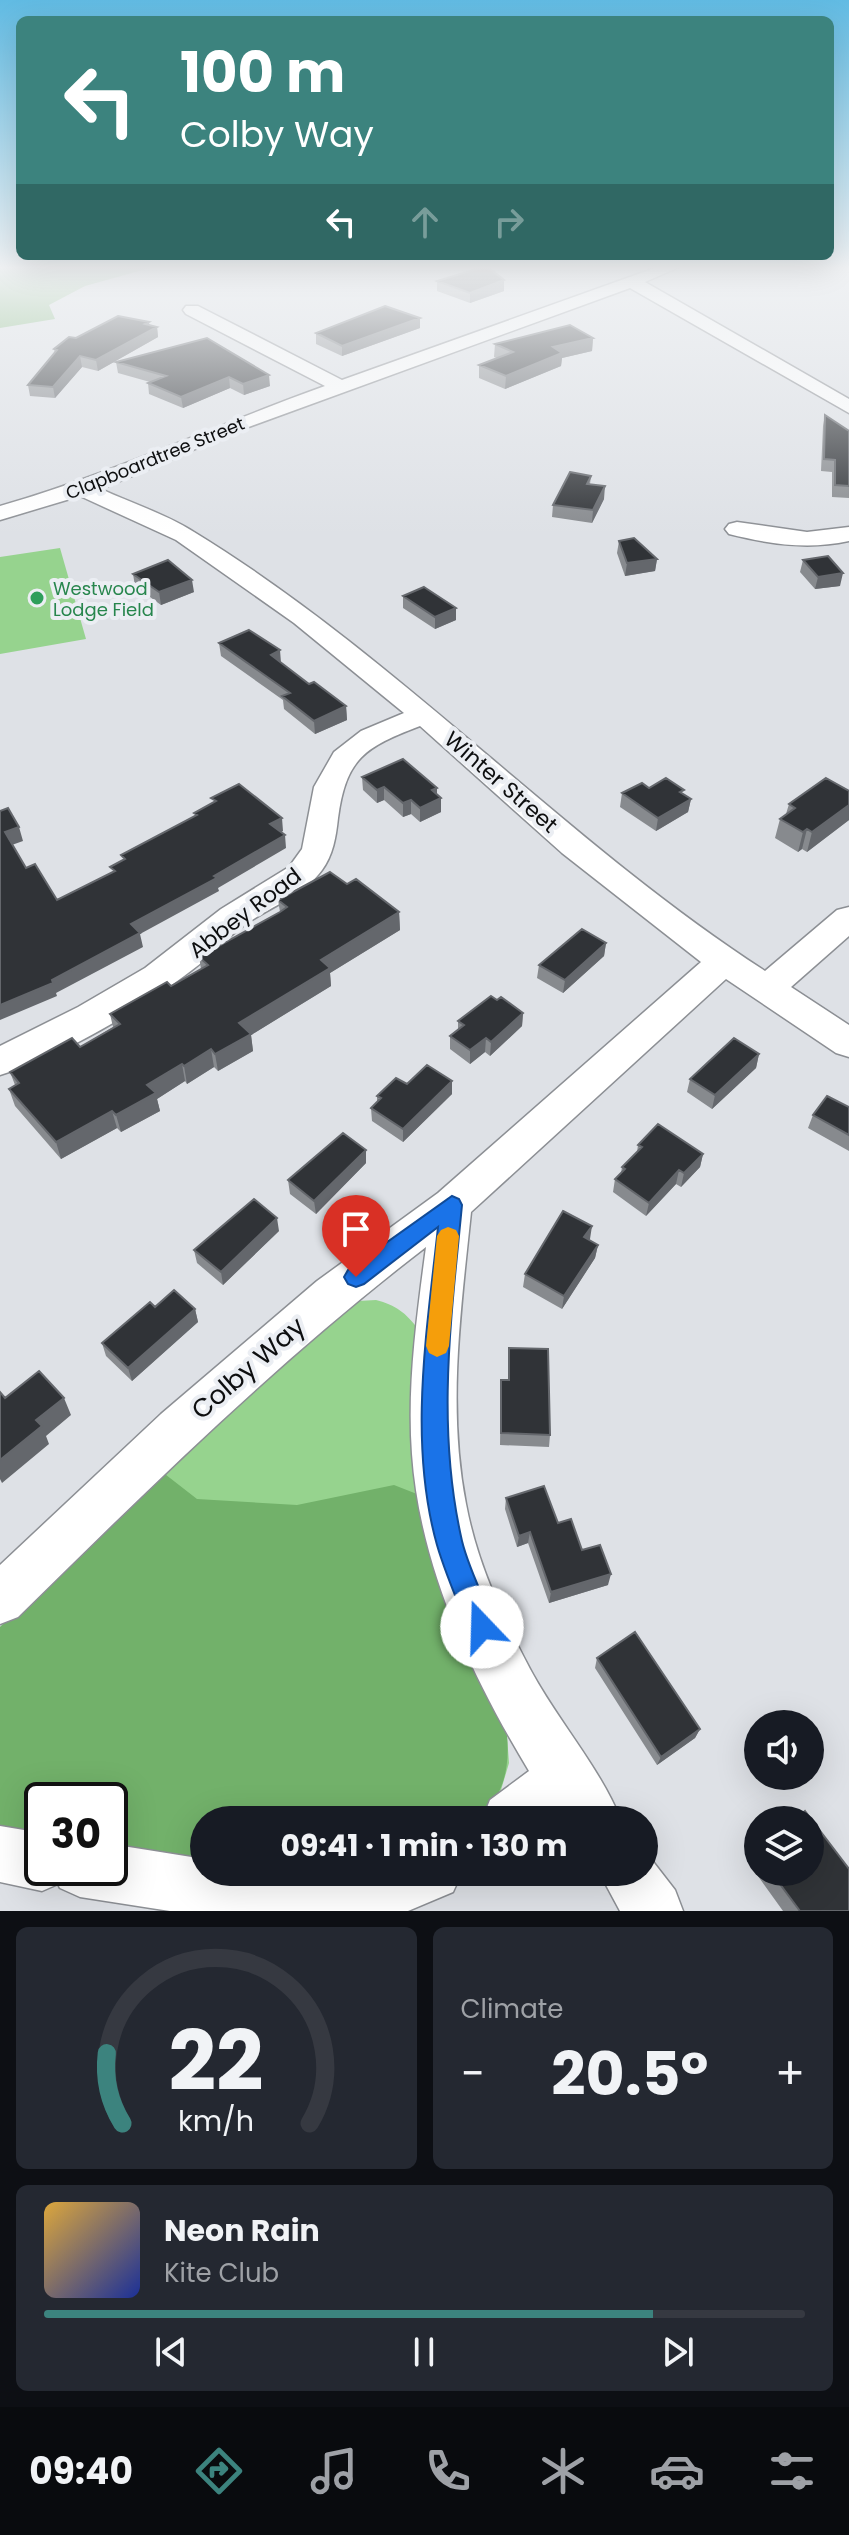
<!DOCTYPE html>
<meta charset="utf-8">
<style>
:root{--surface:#171b24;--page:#242831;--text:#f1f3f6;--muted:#9ea1a6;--line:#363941;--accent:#3c837e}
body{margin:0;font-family:Poppins,sans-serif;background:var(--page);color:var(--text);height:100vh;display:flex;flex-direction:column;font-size:30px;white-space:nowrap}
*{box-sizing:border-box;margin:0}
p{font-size:26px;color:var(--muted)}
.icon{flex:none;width:44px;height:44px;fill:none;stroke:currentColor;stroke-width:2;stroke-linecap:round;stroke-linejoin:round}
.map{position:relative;height:1911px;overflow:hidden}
.details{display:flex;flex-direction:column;gap:16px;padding:16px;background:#0d0f14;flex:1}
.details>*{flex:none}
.top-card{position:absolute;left:16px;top:16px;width:818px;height:244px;border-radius:12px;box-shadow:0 8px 32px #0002;background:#3c837e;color:#fff;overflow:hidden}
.tools{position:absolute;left:744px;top:1710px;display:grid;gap:16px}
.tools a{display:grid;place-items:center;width:80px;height:80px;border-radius:50%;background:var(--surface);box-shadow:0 8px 32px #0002;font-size:40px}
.speed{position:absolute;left:24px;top:1782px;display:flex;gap:16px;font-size:40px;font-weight:700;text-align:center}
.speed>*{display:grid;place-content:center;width:104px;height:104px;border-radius:50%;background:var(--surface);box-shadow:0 8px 32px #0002;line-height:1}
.speed .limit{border:4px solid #111;border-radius:12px;background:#fff;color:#111}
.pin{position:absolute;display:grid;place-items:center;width:68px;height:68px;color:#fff;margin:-82px -34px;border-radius:50% 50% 50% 0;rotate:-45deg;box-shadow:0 0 8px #0007}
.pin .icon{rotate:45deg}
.me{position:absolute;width:88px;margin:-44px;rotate:339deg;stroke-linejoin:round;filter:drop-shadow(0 0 6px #0008)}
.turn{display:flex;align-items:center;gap:28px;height:168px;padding:0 32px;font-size:36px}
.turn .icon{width:104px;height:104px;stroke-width:2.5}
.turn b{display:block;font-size:56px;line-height:68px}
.lanes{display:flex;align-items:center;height:76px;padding:0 32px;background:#0003;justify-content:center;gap:40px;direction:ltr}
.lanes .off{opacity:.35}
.big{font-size:60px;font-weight:700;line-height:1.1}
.details .widget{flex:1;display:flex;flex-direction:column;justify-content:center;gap:12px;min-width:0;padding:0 28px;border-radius:12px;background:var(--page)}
.details .dial{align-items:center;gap:0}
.dial svg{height:208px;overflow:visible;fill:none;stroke:var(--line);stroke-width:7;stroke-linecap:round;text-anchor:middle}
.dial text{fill:var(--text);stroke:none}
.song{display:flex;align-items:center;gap:24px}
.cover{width:96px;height:96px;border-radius:12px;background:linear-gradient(135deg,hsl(40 70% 55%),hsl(230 70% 35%))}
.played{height:8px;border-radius:4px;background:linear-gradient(90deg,var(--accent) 80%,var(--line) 80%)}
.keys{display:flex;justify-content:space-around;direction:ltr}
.heat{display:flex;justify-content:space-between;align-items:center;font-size:44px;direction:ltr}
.details .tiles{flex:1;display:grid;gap:16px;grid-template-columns:1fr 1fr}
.widget:last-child{grid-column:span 2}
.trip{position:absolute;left:190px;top:1806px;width:468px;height:80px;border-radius:40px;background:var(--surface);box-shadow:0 8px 32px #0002;font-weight:700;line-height:80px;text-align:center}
.dock{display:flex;height:128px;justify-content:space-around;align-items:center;background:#090b0e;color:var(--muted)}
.dock .icon{width:56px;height:56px}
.dock .current{color:var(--accent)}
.dock b{font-size:36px;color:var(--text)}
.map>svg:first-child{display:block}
</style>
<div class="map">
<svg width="849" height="1911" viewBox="0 0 849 1911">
<rect width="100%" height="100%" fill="#dee1e6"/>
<path fill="#96d38e" d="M60 548 86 639 0 654V557Z
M376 1300C396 1305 406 1313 418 1329L457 1629 507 1736 509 1763 501 1790 478 1820H204L110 1800H42L0 1627 340 1308 358 1301Z"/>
<path fill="#72b16a" d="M0 268H150L85 286 49 305 55 319 0 328Z
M161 1471 197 1499 297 1505 394 1485 422 1496 507 1736C510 1770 503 1796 478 1820H204V1870L110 1851V1800H42V1837L0 1829V1627Z"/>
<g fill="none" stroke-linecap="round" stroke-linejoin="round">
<g stroke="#8c8f94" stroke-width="3">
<path id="minor" d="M655 268H677L645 282 849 399V413L630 288 235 432 101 489C131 503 166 514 194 532 400 658 563 840 765 971L837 910 849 907V936L791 987 849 1025V1057L836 1053 726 979 471 1212C461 1309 447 1407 466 1504 477 1563 502 1616 530 1669 557 1720 599 1766 621 1820H560L559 1817 555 1820H482L490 1800 529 1771C471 1675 420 1567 412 1454 407 1385 417 1315 426 1247 280 1359 149 1488 18 1617L0 1624V1565L161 1414 317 1281 438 1193 701 962 562 853 420 726C365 747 346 758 338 818 336 837 333 855 322 870 302 897 269 907 243 926 225 939 210 957 192 970 139 1011 64 1055 0 1075V1046L78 1007 145 968 221 909 289 867 302 849 314 787 334 752 361 731 404 713 294 623 176 540 80 496 0 520V506C111 474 216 425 325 386L186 314 183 310 186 306H198L342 380Z
M737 522 807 532 849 527V541C808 550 769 544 729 534L725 529 729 524Z
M0 1826 42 1833V1868H110V1844L204 1859V1872H462L453 1892 408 1911H170L80 1897 60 1888 58 1884 42 1891 0 1882Z
M644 1850 675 1890 683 1911H620L599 1872H644Z"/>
</g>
<use href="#minor" fill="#fff" fill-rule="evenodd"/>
</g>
<path fill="#878a8e" d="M504 280V291L470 303 437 291V281Z
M149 325 157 327 158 337 98 371 82 367 55 398 30 396 28 385 55 353 54 349 76 338Z
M420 328 342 356 316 344V333Z
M207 338 270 386 244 395 230 388 183 408 149 394 148 383 150 382 118 373 116 362Z
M593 338 592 351 562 358 561 366 505 389 479 378V365L497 358 494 357 495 344Z
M825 415 849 431V498L832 497V472L821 471 823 426Z
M591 476 590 484 604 499 592 523 552 517 553 505Z
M619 541 657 559 655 571 625 576 617 553Z
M803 560 840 586 815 589 800 572Z
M133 574 194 592 161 605 135 586Z
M403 596 456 608V620L435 629 403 608Z
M219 643 281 663 309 684 346 706 347 720 315 734 284 709 283 700 221 656Z
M362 777 437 795 441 798V812L420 822 411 814 403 817 384 800 377 803 363 790Z
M649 788 684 794 691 799 688 812 656 831 620 807 622 793Z
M849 791V820L807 852 802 849 798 852 775 838 780 819 786 814 789 804Z
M347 884 399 912 400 930 330 973 331 986 251 1035 253 1051 218 1071 214 1067 187 1084 185 1081 157 1099 160 1111 121 1132 117 1128 61 1159 15 1106 9 1089 15 1085 10 1072 80 1047 113 1027 110 1014 171 986 201 969 199 957 280 912 278 900Z
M606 943 604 956 563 993 537 978 539 965Z
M497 1000 523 1013 522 1026 490 1056 485 1052 470 1064 450 1049V1036L458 1030V1021Z
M759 1054 756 1068 712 1109 687 1092 690 1079Z
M407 1084 452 1094 403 1142 372 1121 371 1108 377 1102V1096Z
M849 1107V1151L808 1128 813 1115Z
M638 1145 703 1154 700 1167 681 1187 676 1184 646 1216 613 1192 615 1179 621 1173 622 1167 637 1152Z
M366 1150V1163L316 1214 290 1194 288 1180Z
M279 1231 223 1285 197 1263 194 1250Z
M590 1239 589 1240 598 1245 595 1258 562 1309 523 1287 525 1274Z
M155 1307 195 1309 198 1322 132 1381 106 1356 102 1343Z
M509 1348 550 1435 549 1447 500 1445 501 1380H508Z
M506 1498 558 1523 582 1550 608 1585 549 1603 528 1543 517 1547 505 1509Z
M597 1658 700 1729 695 1738 657 1765 595 1668Z
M758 1854V1872H810L849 1911H783L750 1865Z"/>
<path fill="#64676c" d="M504 280V291L470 303V293Z
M420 318V328L342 356V346Z
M149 322 150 331 157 327 158 337 98 371 96 360Z
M593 338 592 351 562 358 561 366 505 389 506 376 553 347Z
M80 356 82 367 55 398 53 387Z
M269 375 270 386 244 395 243 384Z
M229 377 230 388 183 408 181 397Z
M605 486 604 499 592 523 593 510Z
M657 559 655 571 625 576 627 563Z
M843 573 840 586 815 589 818 577Z
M192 580 194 592 161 605 159 592Z
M456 608V620L435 629V617Z
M280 650 281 663 271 655Z
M346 706 347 720 315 734 314 721Z
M384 787V800L377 803V790Z
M437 788V800L441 798V812L420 822V808L432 790Z
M691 799 688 812 656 831 658 818Z
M411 800V814L403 817V803Z
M849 805V820L807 852 812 832Z
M282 818 283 831 272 837 270 824Z
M19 827 23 841 9 846 5 832Z
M807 829 802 849 798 852 803 832Z
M285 835 286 848 218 888 219 891 140 934 143 947 56 993 57 996 0 1020V1005L52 980 131 924Z
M399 912 400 930 330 973 331 986 251 1035 253 1051 218 1071 215 1054 239 1023 321 960Z
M606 943 604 956 563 993 565 980Z
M523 1013 522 1026 490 1056 491 1042Z
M486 1038 485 1052 470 1064V1050Z
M211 1049 214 1067 187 1084 184 1066Z
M759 1054 756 1068 712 1109 715 1095Z
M182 1064 185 1081 157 1099 160 1111 121 1132 116 1115 147 1085Z
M452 1081V1094L403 1142V1129Z
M112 1111 117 1128 61 1159 56 1142Z
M366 1150V1163L316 1214 314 1201Z
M703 1154 700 1167 681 1187 684 1173Z
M679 1170 676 1184 646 1216 649 1203Z
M277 1218 279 1231 223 1285 221 1272Z
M592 1226 590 1239 582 1250 584 1237Z
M598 1245 595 1258 562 1309 564 1296Z
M195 1309 198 1322 132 1381 128 1368Z
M64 1398 71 1415 46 1436 49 1444 2 1483 0 1479V1460L36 1420Z
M530 1532 528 1543 517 1547 519 1536Z
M611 1574 608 1585 549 1603 551 1592Z
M700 1729 695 1738 657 1765 661 1757Z"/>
<path fill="#303337" stroke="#64676c" stroke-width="2" d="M480 268H489L504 280 470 293 437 281Z
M385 306 420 318 342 346 316 333Z
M118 316 149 322 145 324 157 327 96 360 80 356 53 387 28 385 57 350 54 349 69 337 76 338Z
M570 325 593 338 553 347 562 353 506 376 479 365 513 352 495 344Z
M207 338 269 375 243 384 229 377 181 397 148 383 166 376 116 362Z
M825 415 849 431V486L835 485V460L824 459Z
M570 472 591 476 587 484 605 486 593 510 553 505Z
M634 538 657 559 627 563 619 541Z
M828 556 843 573 818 577 803 560Z
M168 560 192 580 159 592 133 574Z
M424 587 456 608 435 617 403 596Z
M249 630 280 650 271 655 309 684 314 682 346 706 314 721 282 696 290 693 219 643Z
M403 759 437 788 432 790 441 798 420 808 411 800 403 803 384 787 377 790 362 777Z
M666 778 684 790 680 792 691 799 658 818 622 793 642 783 649 788Z
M826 778 849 791V805L812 832 807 829 803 832 780 819 795 808 789 804Z
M239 784 282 818 270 824 285 835 214 876 217 878 131 924 140 933 52 980 53 983 0 1005V811L8 808 19 827 5 832 26 868 35 864 57 900 115 871 110 867 125 859 121 855 197 815 194 813 216 801 211 798Z
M330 872 347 884 356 879 399 912 321 960 330 968 239 1023 251 1034 215 1054 211 1049 184 1066 182 1064 147 1085 156 1093 116 1115 112 1111 56 1142 9 1089 19 1083 10 1072 72 1038 80 1047 120 1024 110 1014 167 982 171 986 208 965 199 957 280 912 287 907 278 900Z
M582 929 606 943 565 980 539 965Z
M491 996 497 1000 501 997 523 1013 491 1042 486 1038 470 1050 450 1036 464 1025 458 1021Z
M734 1038 759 1054 715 1095 690 1079Z
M427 1065 452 1081 403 1129 371 1108 381 1098 377 1096 396 1078 407 1084Z
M827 1096 849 1107V1135L813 1115Z
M658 1124 703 1154 684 1173 679 1170 649 1203 615 1179 625 1169 622 1167 642 1147 638 1145Z
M343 1133 366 1150 314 1201 288 1180Z
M254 1199 277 1218 221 1272 194 1250Z
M563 1211 592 1226 584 1237 598 1245 564 1296 525 1274Z
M174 1290 195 1309 128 1368 102 1343 150 1302 155 1307Z
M509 1348 548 1349 550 1435 501 1433V1380H509Z
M39 1371 64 1398 36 1420 42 1426 0 1460V1392L5 1398Z
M544 1486 558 1523 571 1519 582 1550 600 1545 611 1574 551 1592 530 1532 519 1536 506 1498Z
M635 1632 700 1729 661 1757 597 1658Z
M805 1811 849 1869V1911H800L771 1872H810V1820H795Z"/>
<linearGradient id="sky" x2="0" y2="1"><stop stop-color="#61bbe3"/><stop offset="0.5" stop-color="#f0f2f4"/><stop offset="1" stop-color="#f0f2f4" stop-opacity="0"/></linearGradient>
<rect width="849" height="535" fill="url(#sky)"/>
<path fill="#1a73e8" stroke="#114b97" stroke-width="2" d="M452 1196 459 1199 462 1205C451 1320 436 1427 462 1541 469 1570 485 1600 496 1627L492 1637 482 1641 472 1637C460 1607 446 1576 437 1545 408 1442 427 1331 438 1227L364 1284 356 1287 348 1284 344 1277 348 1270Z"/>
<path fill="#f59e0b" d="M448 1227 456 1230 459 1236 449 1346 446 1353 437 1357 429 1353 426 1346 437 1236 441 1230Z"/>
<circle fill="#2e9e5b" stroke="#ebeef3" stroke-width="3" cx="37" cy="598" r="8"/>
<g text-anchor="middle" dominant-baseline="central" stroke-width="8" stroke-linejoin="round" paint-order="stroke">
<g font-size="18" fill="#0d0e0f" stroke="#ebeef3">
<text transform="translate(155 458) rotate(-22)">Clapboardtree Street</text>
</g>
<g font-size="18" fill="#27864d" stroke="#ebeef3" text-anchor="start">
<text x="53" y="588">Westwood<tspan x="53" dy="21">Lodge Field</tspan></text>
</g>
<g font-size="22" fill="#0d0e0f" stroke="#ebeef3">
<text transform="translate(501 782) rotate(41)">Winter Street</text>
<text transform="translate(245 913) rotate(-37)">Abbey Road</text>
</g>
<g font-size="26" fill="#0d0e0f" stroke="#ebeef3">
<text transform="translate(248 1368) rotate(-41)">Colby Way</text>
</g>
</g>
</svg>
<div class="tools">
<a><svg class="icon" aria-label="sound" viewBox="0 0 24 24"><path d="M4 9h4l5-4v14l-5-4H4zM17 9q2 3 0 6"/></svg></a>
<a><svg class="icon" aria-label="layers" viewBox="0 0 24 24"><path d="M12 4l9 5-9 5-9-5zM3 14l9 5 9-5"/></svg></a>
</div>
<div class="speed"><div class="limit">30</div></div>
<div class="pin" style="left:356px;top:1277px;background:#d93025"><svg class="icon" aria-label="arrive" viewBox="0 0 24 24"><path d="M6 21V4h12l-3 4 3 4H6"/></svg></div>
<svg class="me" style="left:482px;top:1627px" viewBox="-20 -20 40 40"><circle r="19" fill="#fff"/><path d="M0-13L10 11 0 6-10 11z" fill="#1a73e8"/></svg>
<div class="trip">09:41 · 1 min · 130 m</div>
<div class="top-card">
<div class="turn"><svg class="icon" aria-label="left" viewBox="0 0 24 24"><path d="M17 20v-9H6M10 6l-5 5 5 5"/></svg><div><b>100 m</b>Colby Way</div></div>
<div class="lanes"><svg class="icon" aria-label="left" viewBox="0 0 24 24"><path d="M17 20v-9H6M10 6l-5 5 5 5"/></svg><svg class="icon off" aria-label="ahead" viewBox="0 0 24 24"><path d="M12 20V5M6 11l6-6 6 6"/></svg><svg class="icon off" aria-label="right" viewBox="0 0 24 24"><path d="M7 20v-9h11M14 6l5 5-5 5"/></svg></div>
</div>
</div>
<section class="details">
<div class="tiles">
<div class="widget dial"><svg viewBox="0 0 100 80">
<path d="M14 69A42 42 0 1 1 86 69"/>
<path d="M14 69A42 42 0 0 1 8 42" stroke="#3c837e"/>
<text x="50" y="56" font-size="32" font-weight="700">22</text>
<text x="50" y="72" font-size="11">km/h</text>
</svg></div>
<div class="widget"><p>Climate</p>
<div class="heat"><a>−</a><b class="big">20.5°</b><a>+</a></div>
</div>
<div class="widget">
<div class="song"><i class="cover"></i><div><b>Neon Rain</b><p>Kite Club</p></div></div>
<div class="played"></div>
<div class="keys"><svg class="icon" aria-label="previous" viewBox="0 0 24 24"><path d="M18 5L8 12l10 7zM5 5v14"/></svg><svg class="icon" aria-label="pause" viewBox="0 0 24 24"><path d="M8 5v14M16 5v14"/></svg><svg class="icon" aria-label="next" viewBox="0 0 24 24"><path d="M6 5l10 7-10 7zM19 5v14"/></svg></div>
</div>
</div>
</section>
<nav class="dock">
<b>09:40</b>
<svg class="icon current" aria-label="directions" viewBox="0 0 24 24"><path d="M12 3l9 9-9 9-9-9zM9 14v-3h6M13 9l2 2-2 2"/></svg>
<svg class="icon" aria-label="music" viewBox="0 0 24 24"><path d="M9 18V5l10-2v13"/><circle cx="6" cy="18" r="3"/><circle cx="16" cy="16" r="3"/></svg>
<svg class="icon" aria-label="phone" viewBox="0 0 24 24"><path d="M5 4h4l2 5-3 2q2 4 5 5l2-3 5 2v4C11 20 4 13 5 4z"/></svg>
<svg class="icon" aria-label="climate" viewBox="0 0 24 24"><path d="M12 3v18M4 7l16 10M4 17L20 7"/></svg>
<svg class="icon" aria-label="car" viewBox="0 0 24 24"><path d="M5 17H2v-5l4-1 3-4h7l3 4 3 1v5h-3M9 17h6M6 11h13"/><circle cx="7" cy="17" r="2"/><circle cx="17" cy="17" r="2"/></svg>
<svg class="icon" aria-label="filters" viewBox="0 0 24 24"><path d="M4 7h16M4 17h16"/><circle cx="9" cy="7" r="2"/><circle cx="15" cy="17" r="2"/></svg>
</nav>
